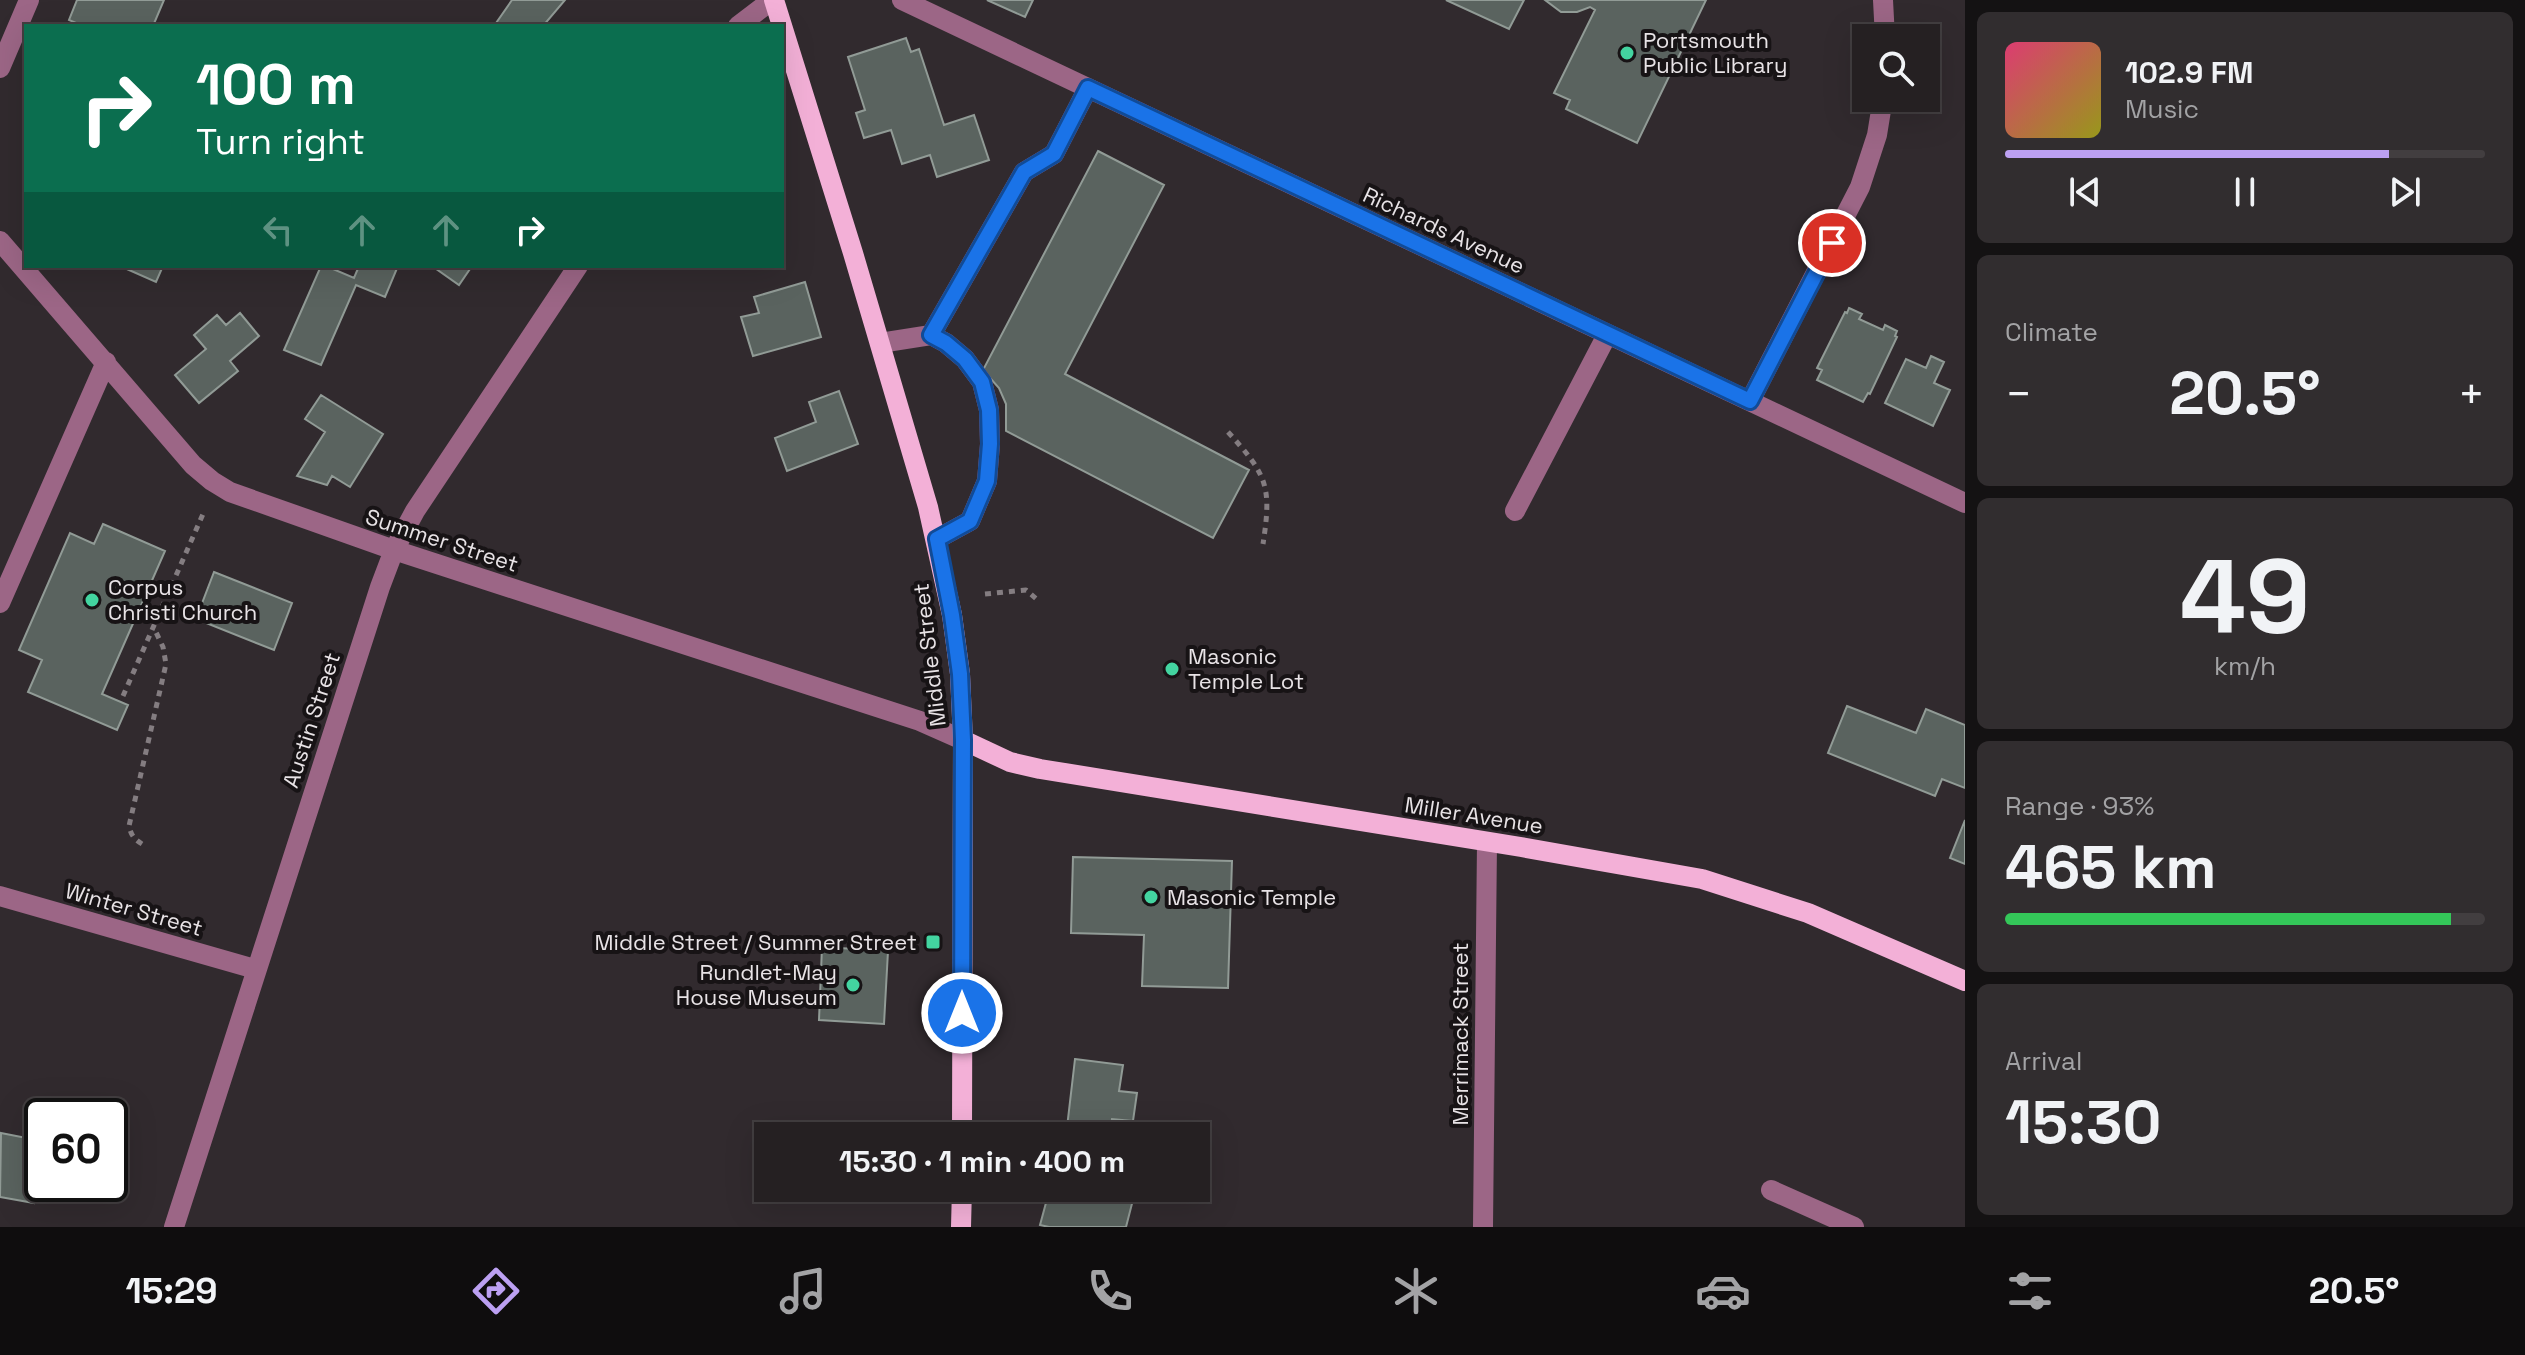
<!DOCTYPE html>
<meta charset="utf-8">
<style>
:root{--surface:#252022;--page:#312d2f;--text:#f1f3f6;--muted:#a3a3a5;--line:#423e40;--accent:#bca0f2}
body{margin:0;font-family:"Space Grotesk",sans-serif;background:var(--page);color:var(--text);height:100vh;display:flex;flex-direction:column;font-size:30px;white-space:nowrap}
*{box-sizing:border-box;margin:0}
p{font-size:26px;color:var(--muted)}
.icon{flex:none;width:44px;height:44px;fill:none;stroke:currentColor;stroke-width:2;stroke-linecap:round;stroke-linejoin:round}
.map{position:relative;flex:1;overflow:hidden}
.drawer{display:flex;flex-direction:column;gap:12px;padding:12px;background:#141213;width:560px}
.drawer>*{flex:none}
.hud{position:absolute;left:24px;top:24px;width:760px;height:244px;border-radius:0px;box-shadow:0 8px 32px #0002,0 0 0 2px var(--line);background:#0b6e4f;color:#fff;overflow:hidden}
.tools{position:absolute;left:1852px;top:24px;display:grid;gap:16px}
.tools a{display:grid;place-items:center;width:88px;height:88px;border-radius:0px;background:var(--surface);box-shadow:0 8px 32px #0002,0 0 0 2px var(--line);font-size:40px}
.speed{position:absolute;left:24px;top:1098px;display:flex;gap:16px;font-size:40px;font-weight:700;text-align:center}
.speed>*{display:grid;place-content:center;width:104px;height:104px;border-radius:50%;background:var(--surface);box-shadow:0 8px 32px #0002,0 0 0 2px var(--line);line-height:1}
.speed .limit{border:4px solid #111;border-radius:12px;background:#fff;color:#111}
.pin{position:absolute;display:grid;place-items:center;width:68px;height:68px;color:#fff;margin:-34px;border:4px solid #fff;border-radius:50%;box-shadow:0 2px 8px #0007}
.me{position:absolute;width:88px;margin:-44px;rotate:0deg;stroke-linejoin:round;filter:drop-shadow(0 0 6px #0008)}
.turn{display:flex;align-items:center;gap:28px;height:168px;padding:0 40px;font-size:36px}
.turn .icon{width:104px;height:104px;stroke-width:2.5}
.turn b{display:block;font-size:56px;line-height:68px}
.lanes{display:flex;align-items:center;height:76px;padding:0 40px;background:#0003;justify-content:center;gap:40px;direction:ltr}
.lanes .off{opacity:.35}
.big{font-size:60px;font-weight:700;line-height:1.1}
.drawer .tile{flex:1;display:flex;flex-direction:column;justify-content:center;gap:12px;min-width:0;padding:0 28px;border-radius:12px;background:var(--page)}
.drawer .dial{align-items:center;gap:0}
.dial b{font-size:104px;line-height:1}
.song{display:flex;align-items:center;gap:24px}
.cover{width:96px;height:96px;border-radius:12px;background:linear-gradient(135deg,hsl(340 70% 55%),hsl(60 70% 35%))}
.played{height:8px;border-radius:4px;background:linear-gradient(90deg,var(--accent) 80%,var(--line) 80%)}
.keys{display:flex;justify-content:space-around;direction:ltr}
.heat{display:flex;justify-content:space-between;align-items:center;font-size:44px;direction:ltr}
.charge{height:12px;border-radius:6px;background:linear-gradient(90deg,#34c759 93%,var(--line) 0)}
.trip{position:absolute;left:754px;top:1122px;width:456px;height:80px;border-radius:0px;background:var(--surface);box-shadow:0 8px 32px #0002,0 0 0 2px var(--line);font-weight:700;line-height:80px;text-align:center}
.tab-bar{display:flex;height:128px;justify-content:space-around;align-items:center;background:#0f0d0e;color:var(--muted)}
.tab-bar .icon{width:56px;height:56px}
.tab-bar .selected{color:var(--accent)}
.tab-bar b{font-size:36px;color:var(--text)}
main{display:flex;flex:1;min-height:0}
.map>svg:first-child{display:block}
</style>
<main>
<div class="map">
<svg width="1965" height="1227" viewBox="0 0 1965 1227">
<rect width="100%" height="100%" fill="#312a2e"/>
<path fill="#5a635f" stroke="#919b96" stroke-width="2" d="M77 0H164L153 26H83L69 20Z
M512 0H565L543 26H494Z
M987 0H1033L1025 17Z
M1446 0H1524L1509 29Z
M1545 0H1706L1637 143 1566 109 1570 100 1554 93 1595 10 1590 7 1577 12H1561Z
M906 38 911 52 919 49 944 125 974 115 989 160 937 177 930 155 902 164 891 130 864 138 856 113 865 110 848 57Z
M1098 151 1164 185 1065 374 1249 470 1213 538 1006 431V404L999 388 983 370Z
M120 266H163L156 282Z
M321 266H326L354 278 359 266H398L385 297 356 285 321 365 284 350Z
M432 266H472L459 285Z
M805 282 821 337 753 356 741 317 759 313 754 297Z
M1849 308 1862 314 1859 319 1883 330 1885 325 1897 331 1895 336 1897 337 1870 394 1868 393 1863 402 1817 380 1822 370 1817 368 1845 312 1847 313Z
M240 313 259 336 230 361 238 371 199 403 175 375 206 349 194 335 217 315 226 325Z
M1931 356 1944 362 1934 383 1950 390 1933 426 1885 403 1906 359 1926 368Z
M839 391 858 444 787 471 775 438 816 422 809 402Z
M321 395 383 434 350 487 332 476 327 485 297 476 325 432 305 419Z
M103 524 165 551 102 694 128 705 117 730 28 692 42 660 19 650 70 533 94 544Z
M214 572 292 603 274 650 196 619Z
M1847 706 1916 733 1926 709 1965 725V788L1942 779 1935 796 1828 753Z
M1965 820V864L1950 858Z
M1073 857 1232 861 1228 988 1142 986 1144 935 1071 933Z
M822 947 888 951 884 1024 819 1020Z
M1075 1059 1123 1065 1119 1091 1137 1093 1133 1121 1112 1119 1109 1136H1066Z
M1 1133 42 1141V1160L34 1203 0 1197Z
M1050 1188H1136L1126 1227H1049L1040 1225Z"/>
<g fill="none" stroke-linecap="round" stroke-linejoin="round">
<path stroke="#847d81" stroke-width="5" stroke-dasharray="6 6" stroke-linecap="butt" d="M1228 432C1267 475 1272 486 1263 544
M985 594 1026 590 1040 602
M123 696 203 514
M142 844C134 839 131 835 129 826L166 664 163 647 154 628"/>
<path stroke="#9c6686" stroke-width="20" d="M902 0 1965 503
M1883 0 1885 38
M738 26 772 0
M0 68 29 0
M0 241 193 465 212 481 230 492 394 550 920 721 963 740
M931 335 1024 172 1054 154 1088 88
M880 343 931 335 946 343 965 359 982 382 989 410 990 444 987 481 970 521 937 539
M1750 401 1860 187 1877 135 1883 98
M1515 511 1607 335
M0 603 106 362
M0 896 255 969
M1771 1190 1854 1227
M174 1227 380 587 394 550 415 511 578 266
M1483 1227 1487 842"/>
<path stroke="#f3b0d7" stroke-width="20" d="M774 0 853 253 928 507 952 615 960 674 963 740 962 1136
M963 740 1010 762 1040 769 1521 847 1702 879 1808 913 1965 981
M961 1227 962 1188"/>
</g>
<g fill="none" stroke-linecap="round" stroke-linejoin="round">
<g stroke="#114b97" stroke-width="20">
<path id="route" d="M962 1013 963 740 960 674 952 615 937 539 970 521 987 481 990 444 989 410 982 382 965 359 946 343 931 335 1024 172 1054 154 1088 88 1750 401 1832 243"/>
</g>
<use href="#route" stroke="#1a73e8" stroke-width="14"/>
</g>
<g fill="#43d4a0" stroke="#171315" stroke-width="3">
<circle cx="1627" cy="53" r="8"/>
<circle cx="92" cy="600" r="8"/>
<circle cx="1172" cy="669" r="8"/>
<circle cx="1151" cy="897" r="8"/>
<rect x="925" y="934" width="16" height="16" rx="4"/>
<circle cx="853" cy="985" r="8"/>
</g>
<g text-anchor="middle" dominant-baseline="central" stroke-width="8" stroke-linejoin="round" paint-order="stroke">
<g font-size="22" fill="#e8e3e6" stroke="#171315" text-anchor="start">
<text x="1643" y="40">Portsmouth<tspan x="1643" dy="25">Public Library</tspan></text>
<text x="108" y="587">Corpus<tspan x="108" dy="25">Christi Church</tspan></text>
<text x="1188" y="656">Masonic<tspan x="1188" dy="25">Temple Lot</tspan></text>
<text x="1167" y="897">Masonic Temple</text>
<text x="917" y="942" text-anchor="end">Middle Street / Summer Street</text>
<text x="837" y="972" text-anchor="end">Rundlet-May<tspan x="837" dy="25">House Museum</tspan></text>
</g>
<g font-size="22" fill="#e8e3e6" stroke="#171315">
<text transform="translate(1444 230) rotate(25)">Richards Avenue</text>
<text transform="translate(442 540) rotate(18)">Summer Street</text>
<text transform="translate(929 655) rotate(-97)">Middle Street</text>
<text transform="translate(311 720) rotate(-72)">Austin Street</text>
<text transform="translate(1474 815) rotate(9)">Miller Avenue</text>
<text transform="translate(134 909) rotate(16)">Winter Street</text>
<text transform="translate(1460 1034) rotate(-90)">Merrimack Street</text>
</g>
</g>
</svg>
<div class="tools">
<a><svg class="icon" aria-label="search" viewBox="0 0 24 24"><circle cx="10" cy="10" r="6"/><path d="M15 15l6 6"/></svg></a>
</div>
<div class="speed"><div class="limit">60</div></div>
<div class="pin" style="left:1832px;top:243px;background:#d93025"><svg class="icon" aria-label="arrive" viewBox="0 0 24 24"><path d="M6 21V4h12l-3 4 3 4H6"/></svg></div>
<svg class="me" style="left:962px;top:1013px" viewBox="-20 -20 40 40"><circle r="17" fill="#1a73e8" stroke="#fff" stroke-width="3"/><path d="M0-11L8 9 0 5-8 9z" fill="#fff"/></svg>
<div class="trip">15:30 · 1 min · 400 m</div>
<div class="hud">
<div class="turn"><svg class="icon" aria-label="right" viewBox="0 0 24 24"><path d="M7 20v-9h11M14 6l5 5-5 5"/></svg><div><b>100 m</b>Turn right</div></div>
<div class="lanes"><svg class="icon off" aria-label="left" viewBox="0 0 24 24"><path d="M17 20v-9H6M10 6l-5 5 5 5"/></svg><svg class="icon off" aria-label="ahead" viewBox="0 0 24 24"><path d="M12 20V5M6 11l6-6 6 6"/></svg><svg class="icon off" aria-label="ahead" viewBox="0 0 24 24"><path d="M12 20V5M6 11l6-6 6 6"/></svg><svg class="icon" aria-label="right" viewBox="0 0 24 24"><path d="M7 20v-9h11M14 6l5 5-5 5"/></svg></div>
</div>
</div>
<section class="drawer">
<div class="tile">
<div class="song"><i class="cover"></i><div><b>102.9 FM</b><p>Music</p></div></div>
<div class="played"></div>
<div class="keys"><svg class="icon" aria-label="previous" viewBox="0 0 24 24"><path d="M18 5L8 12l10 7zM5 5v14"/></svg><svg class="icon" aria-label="pause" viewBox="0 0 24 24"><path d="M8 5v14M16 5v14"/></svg><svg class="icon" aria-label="next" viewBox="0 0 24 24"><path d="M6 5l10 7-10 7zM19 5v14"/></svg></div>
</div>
<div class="tile"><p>Climate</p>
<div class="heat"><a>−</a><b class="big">20.5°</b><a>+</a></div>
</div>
<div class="tile dial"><b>49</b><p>km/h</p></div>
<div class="tile"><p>Range · 93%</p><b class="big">465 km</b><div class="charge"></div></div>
<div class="tile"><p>Arrival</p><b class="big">15:30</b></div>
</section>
</main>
<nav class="tab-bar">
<b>15:29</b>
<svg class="icon selected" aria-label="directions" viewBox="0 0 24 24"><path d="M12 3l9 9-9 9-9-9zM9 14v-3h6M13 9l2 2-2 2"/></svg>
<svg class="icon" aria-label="music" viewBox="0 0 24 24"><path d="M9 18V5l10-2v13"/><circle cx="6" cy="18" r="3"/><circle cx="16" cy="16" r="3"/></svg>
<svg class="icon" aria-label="phone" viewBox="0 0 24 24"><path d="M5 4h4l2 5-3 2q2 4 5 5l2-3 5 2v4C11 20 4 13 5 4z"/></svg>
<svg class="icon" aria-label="climate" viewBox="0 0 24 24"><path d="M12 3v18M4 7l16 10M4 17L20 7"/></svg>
<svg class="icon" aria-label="car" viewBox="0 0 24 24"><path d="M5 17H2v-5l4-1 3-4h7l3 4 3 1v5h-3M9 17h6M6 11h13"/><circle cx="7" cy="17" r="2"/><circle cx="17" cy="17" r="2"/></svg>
<svg class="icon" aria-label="filters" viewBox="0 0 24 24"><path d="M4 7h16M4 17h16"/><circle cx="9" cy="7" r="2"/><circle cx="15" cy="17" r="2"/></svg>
<b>20.5°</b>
</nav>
